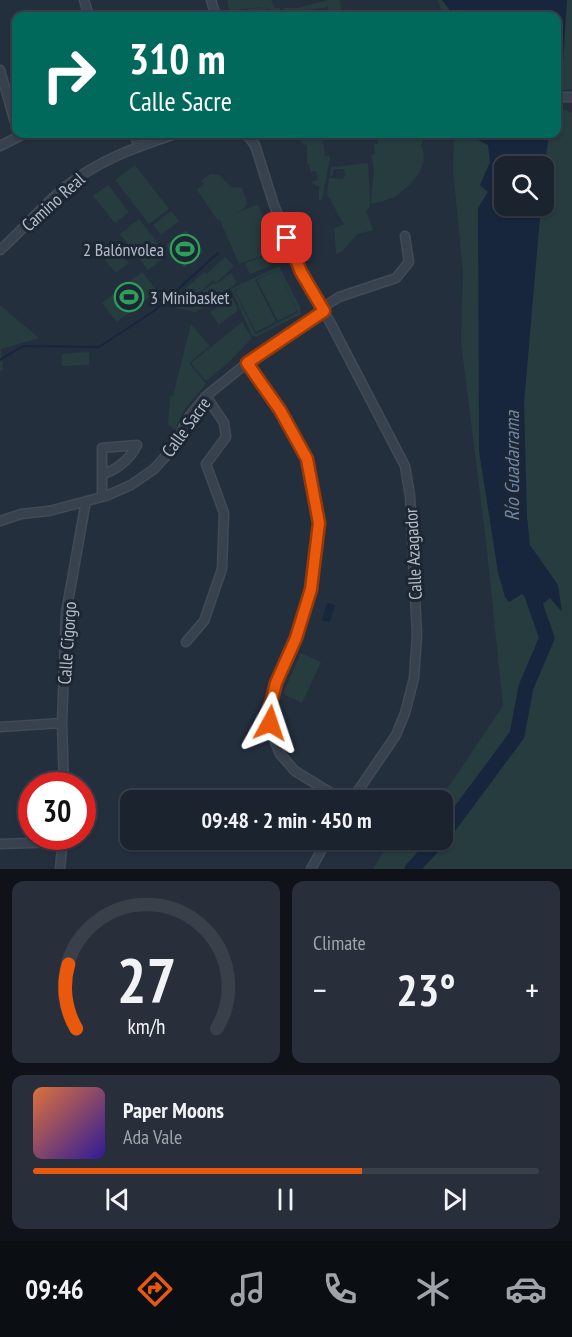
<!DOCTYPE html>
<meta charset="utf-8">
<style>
:root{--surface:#1b232e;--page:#282f3a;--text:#f1f3f6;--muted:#a0a4aa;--line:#39404a;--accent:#ea580c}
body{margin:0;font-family:"PT Sans Narrow",sans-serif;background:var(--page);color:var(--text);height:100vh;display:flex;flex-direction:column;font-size:22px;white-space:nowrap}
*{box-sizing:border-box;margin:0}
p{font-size:20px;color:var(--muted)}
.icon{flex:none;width:33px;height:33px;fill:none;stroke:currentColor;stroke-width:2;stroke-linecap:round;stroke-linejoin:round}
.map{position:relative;height:869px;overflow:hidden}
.drawer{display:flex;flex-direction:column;gap:12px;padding:12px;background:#0f1319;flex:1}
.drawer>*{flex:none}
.top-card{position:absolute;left:12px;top:12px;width:549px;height:126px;border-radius:12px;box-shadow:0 2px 4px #0004,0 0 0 2px var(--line);background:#00695c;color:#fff;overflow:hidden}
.tools{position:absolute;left:494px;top:156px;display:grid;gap:12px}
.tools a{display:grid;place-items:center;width:60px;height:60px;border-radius:12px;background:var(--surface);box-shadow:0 2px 4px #0004,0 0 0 2px var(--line);font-size:30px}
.speed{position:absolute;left:18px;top:772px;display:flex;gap:12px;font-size:30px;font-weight:700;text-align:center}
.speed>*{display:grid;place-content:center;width:78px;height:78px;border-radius:50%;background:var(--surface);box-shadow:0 2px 4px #0004,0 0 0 2px var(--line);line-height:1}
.speed .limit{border:9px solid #d22;background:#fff;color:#111}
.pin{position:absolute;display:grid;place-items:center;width:51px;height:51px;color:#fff;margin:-26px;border-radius:12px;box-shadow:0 3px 9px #0006}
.me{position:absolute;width:66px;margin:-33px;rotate:5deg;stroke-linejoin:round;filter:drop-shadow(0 0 4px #0008)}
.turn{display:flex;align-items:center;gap:21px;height:126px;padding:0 18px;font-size:27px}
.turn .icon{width:78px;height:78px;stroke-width:2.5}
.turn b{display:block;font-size:42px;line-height:51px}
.big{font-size:45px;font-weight:700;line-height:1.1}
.drawer .tile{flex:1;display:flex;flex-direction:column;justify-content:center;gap:9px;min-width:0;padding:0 21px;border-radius:12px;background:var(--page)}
.drawer .dial{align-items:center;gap:0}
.dial svg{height:156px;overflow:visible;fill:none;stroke:var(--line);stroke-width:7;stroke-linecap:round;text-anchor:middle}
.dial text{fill:var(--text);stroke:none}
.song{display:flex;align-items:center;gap:18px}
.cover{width:72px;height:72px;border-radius:9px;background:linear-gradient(135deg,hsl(20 70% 55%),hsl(250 70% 35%))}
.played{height:6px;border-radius:3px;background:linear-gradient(90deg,var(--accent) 65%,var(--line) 65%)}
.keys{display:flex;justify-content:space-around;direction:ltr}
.heat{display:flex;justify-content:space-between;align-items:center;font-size:33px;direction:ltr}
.drawer .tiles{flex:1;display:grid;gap:12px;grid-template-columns:1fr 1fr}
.tile:last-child{grid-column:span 2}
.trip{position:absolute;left:120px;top:790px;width:333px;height:60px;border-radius:12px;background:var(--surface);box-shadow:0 2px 4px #0004,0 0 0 2px var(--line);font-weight:700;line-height:60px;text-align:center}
.tab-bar{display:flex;height:96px;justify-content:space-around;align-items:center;background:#0b0e12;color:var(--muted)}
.tab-bar .icon{width:42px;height:42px}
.tab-bar .on{color:var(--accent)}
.tab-bar b{font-size:27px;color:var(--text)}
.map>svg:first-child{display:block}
</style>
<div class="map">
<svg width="572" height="869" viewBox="0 0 572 869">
<rect width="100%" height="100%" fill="#242f3e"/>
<path fill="#263c3f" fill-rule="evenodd" d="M227 0H271L275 8H280L281 12H271L270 9 262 10V16H224L223 14 262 7 229 11Z
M327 0H340L342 16H329L328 6 325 8 284 13 283 8H298Z
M437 0H572V89L557 91 556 16H444Z
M557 106 572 113V869H373L390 840H442V801H413L416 796 445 792 503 706 486 541 461 342 463 273 453 169 454 134H556ZM504 166H543V206H504Z
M269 134H297L298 136 322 134 325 156 330 157 322 200 319 201V186H316L311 182 318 180 316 171 311 172 309 164H307V145L303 144 296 135 270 136Z
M375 134H426L421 146C431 164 413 183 399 194 392 199 380 202 371 204 371 188 377 170 371 155L375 154 374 144H378L377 136Z
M368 163 370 204V207L366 211 373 230 357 234 342 252 336 254 334 228 344 225 327 194 329 178 342 179 346 175 344 169H334L332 176H330L331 167Z
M135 165 169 209 149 224 115 180Z
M211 174 219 175 231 187 242 188 247 203 244 209 236 213 258 204 276 251 239 264 220 220 218 221 197 190 204 184 201 180Z
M108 185 129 212 115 223 93 196Z
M171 211 179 221 161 235 153 225Z
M139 219 167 255 148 270 120 234Z
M186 230 204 252 184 268 166 245Z
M118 249 129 263 116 273 105 260Z
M266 256 270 266 250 274 245 263Z
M225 257 234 266 216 283 213 280 194 298 213 283 216 284 231 273 237 283 196 312 176 308 187 291 193 296 186 288 204 272 207 274Z
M279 266 300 307 301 314 256 337 252 335 231 289ZM277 270 257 280 278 321 297 311 278 270 298 312 257 334 255 333 234 290 243 286 235 291 256 332 276 322 255 280Z
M142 272 157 291 117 322 102 303Z
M232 297 238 310 219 325 210 312Z
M0 305 39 338 1 349 3 370 0 372Z
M242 322 252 338 228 363 206 381 191 363Z
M191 324 210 346 189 363 206 384 184 410 175 430 168 425 170 397 173 396Z
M89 352V365L62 366V354Z
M301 653 321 662 302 703 283 694Z"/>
<path fill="#17263c" d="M442 0H567L563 61 557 95 556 16H454Z
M472 134H549L543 179V166H504V206H541L524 403 527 517 530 545 558 585 562 612 550 598 540 606 522 594 509 602 505 597 498 572 479 451 478 208 488 192 480 185 490 162 488 145 470 136Z
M327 603 335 605 330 622 322 620Z"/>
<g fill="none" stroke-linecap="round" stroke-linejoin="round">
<path stroke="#17263c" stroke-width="2" d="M0 360 23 346 99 347 154 311 218 253"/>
<path stroke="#17263c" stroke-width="15" d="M442 836 517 735 526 687 547 638 527 581
M412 869 439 840"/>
<g stroke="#414a57" stroke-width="11">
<path id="minor" d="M84 0 89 16
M211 0 216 16
M0 70 16 126
M556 97H572
M134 134 139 146
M246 134 255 145 274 205 301 272 331 324 405 466 410 496 417 635 414 678 405 713 396 735 351 801
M0 146 24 134
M0 250C22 231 41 207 64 188 97 161 135 147 176 134
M322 308 339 297 396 278 409 262 405 236
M247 363 280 410 307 459 319 523 311 589 296 638 276 683 269 711 272 735 280 754 295 771 344 801
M102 474C116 471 131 458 137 445L102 448V497
M0 521 21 514 49 511 106 496 131 485 154 469 174 447 188 418 206 396 247 363 323 311
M186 642 204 621 222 569 224 513 206 464 226 437 224 423 206 396
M0 727 62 723
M64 786 62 723 66 613 86 501
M0 844 63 842
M60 869 63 837
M311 869 327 840"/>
</g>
<use href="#minor" stroke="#38414e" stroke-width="8"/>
</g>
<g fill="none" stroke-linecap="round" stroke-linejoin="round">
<g stroke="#983908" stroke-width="15">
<path id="route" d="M270 723 269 711 276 683 296 638 311 589 319 523 307 459 280 410 247 363 324 311 301 272 287 238"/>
</g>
<use href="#route" stroke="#ea580c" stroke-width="10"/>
</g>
<defs>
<g id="stadium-ring" transform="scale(1.5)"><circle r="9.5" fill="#1d2633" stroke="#2e9e5b" stroke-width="1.5"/><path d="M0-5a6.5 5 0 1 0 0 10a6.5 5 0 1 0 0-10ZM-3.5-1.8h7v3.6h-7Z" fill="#2e9e5b"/></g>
</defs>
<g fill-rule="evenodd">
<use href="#stadium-ring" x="185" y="249"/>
<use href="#stadium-ring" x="129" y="297"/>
</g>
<g text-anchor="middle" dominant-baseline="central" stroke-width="6" stroke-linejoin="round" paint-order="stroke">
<g font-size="18" fill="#b4bcc9" stroke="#1d2633">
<text transform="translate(53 202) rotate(-42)">Camino Real</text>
<text transform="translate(186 427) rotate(-54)">Calle Sacre</text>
<text transform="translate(413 554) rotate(-93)">Calle Azagador</text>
<text transform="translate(67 643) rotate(-86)">Calle Cigorgo</text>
</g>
<g font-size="18" fill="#b4bcc9" stroke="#1d2633" text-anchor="end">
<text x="164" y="249">2 Balónvolea</text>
<text x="150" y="297" text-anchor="start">3 Minibasket</text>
</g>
<g font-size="20" font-style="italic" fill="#6d86a8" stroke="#1d2633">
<text transform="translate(512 466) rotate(-90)">Río Guadarrama</text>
</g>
</g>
</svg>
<div class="tools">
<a><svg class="icon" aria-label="search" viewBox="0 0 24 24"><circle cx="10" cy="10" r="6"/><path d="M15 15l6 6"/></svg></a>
</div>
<div class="speed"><div class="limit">30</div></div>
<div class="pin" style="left:287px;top:238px;background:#d93025"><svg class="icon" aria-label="arrive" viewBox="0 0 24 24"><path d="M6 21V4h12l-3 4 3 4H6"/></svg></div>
<svg class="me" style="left:270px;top:723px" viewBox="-20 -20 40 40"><path d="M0-17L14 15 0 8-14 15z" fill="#ea580c" stroke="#fff" stroke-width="4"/></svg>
<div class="trip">09:48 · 2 min · 450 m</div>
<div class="top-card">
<div class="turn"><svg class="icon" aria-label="right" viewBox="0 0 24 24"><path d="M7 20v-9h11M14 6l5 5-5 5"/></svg><div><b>310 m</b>Calle Sacre</div></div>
</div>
</div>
<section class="drawer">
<div class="tiles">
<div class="tile dial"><svg viewBox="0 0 100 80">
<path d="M14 69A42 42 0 1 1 86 69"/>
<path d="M14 69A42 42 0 0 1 10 36" stroke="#ea580c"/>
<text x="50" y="56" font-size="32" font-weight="700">27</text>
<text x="50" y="72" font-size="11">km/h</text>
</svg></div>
<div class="tile"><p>Climate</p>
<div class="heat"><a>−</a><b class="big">23°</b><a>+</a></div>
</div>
<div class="tile">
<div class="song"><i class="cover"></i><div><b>Paper Moons</b><p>Ada Vale</p></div></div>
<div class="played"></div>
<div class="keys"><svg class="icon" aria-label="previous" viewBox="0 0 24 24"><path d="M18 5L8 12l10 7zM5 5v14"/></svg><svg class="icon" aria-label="pause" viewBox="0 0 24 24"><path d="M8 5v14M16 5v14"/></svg><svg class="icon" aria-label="next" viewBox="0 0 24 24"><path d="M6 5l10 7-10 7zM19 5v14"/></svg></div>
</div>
</div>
</section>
<nav class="tab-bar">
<b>09:46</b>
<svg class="icon on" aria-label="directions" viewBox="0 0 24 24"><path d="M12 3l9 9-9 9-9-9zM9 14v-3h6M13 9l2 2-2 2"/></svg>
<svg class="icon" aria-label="music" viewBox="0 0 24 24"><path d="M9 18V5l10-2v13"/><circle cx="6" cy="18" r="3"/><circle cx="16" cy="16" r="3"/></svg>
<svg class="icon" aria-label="phone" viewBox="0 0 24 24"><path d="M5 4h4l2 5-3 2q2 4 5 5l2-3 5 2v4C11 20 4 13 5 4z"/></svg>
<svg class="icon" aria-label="climate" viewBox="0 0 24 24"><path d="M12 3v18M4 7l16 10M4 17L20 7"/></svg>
<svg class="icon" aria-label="car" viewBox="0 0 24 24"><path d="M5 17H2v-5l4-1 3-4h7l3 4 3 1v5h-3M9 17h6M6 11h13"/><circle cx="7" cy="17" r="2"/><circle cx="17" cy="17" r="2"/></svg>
</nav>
